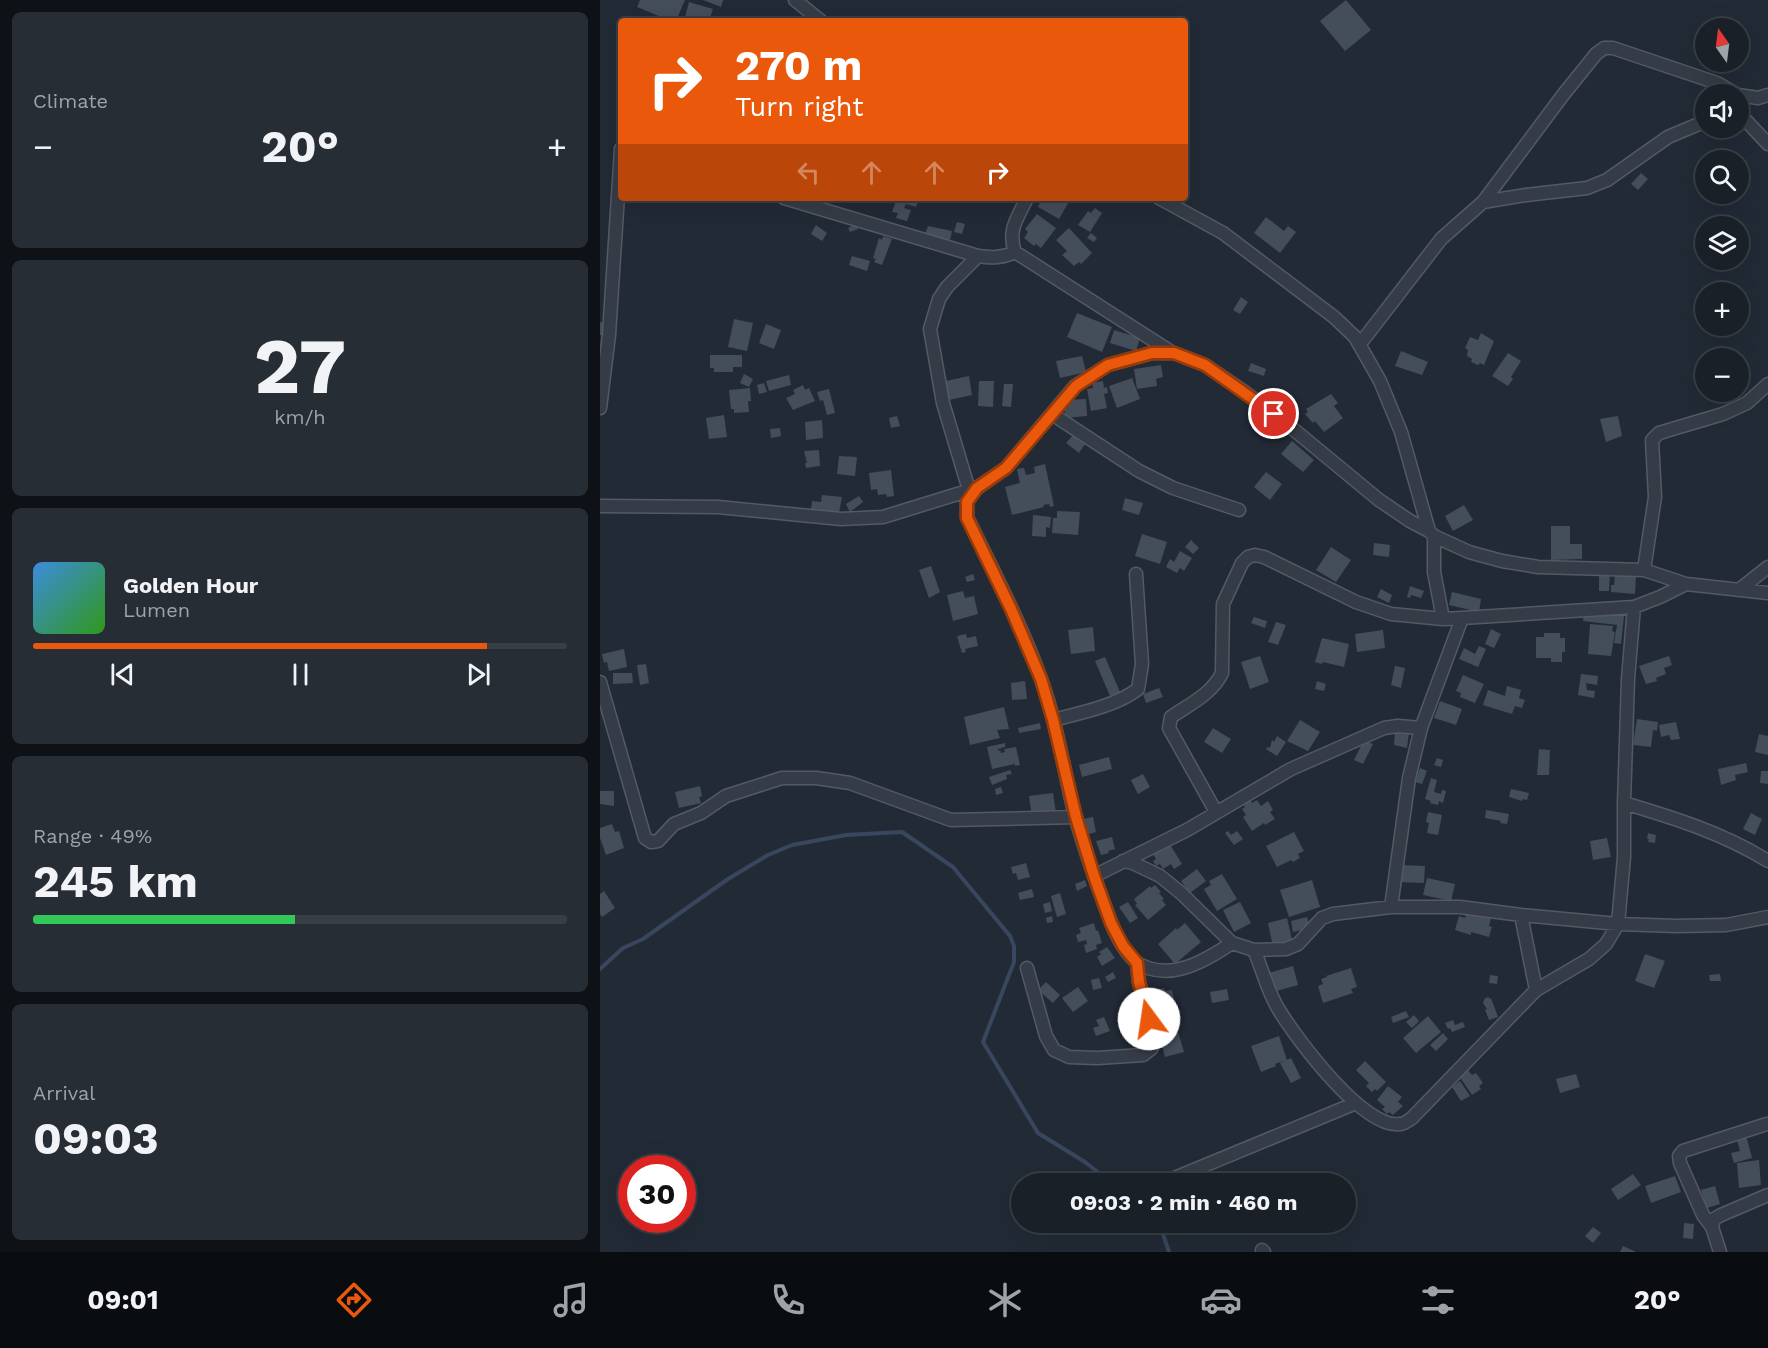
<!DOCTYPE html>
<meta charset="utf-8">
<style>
:root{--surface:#1a2028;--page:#272d34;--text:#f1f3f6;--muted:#9fa3a8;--line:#383e45;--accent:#ea580c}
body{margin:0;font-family:"Work Sans",sans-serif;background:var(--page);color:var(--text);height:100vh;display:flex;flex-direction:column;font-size:22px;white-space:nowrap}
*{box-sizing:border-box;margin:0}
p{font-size:20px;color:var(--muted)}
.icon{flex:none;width:33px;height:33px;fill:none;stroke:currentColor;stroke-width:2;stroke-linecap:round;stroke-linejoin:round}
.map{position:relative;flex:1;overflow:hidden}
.details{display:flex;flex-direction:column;gap:12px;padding:12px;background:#0e1216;width:600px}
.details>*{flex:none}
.hud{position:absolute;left:18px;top:18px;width:570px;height:183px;border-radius:6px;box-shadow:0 6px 24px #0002,0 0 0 2px var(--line);background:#ea580c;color:#fff;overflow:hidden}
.needle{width:39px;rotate:346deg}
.buttons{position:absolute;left:1095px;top:18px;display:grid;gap:12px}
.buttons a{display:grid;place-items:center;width:54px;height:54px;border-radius:50%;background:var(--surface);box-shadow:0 6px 24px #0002,0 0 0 2px var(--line);font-size:30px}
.speed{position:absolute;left:18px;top:1155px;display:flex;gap:12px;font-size:30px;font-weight:700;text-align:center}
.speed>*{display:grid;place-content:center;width:78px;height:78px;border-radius:50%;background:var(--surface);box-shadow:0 6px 24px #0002,0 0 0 2px var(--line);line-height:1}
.speed .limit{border:9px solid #d22;background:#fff;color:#111}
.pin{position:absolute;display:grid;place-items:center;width:51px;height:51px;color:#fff;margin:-26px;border:3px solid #fff;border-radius:50%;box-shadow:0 2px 6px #0007}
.me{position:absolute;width:66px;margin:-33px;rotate:346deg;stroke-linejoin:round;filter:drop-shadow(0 0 4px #0008)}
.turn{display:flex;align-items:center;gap:21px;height:126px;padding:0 18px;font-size:27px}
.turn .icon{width:78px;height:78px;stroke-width:2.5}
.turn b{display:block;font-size:42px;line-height:51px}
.lanes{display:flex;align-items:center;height:57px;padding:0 18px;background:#0003;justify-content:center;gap:30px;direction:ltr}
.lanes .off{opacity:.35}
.big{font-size:45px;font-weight:700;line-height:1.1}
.details .widget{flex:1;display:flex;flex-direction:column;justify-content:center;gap:9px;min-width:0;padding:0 21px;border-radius:9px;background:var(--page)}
.details .dial{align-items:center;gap:0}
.dial b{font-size:78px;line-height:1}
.song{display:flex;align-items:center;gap:18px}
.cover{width:72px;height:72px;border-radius:9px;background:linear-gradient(135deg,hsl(210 70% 55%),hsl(110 70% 35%))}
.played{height:6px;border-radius:3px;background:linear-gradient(90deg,var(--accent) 85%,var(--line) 85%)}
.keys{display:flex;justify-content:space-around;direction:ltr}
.heat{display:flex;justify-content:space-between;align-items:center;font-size:33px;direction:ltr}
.charge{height:9px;border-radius:4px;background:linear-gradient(90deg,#34c759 49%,var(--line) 0)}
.trip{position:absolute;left:411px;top:1173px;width:345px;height:60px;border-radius:30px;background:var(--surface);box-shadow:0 6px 24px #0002,0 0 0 2px var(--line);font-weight:700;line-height:60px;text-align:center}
.tab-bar{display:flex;height:96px;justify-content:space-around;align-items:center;background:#0a0d10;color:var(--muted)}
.tab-bar .icon{width:42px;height:42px}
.tab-bar .on{color:var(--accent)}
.tab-bar b{font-size:27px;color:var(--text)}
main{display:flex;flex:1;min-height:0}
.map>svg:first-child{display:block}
</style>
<main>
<section class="details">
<div class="widget"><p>Climate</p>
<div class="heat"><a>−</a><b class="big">20°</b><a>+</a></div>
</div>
<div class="widget dial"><b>27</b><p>km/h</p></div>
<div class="widget">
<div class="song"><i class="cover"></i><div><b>Golden Hour</b><p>Lumen</p></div></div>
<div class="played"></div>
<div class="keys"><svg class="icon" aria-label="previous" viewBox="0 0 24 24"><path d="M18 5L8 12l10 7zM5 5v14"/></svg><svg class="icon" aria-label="pause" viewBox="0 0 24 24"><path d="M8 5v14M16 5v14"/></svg><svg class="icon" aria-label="next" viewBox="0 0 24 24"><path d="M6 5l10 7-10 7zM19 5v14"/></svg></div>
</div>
<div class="widget"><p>Range · 49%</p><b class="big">245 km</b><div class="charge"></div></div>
<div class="widget"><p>Arrival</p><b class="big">09:03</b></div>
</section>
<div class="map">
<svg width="1168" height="1252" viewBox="0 0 1168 1252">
<rect width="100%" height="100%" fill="#222a36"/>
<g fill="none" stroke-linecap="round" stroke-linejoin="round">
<path stroke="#39475e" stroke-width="4" d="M0 969 23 948 43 939 128 879 168 855 192 845 246 835 302 832 353 867 410 936 414 946V962L383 1042 438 1133 485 1162 513 1184
M553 1222 562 1231 569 1252"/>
</g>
<path fill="#444d5a" d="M40 0H85L76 21H71L37 7Z
M103 0H123L121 7Z
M746 0 771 30 745 51 720 21Z
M89 2 113 9 109 21H84Z
M1041 173 1048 179 1038 190 1031 184Z
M297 198H319L316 207 306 204 304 208 311 210 307 221 296 218 298 213 292 212Z
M373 198H382V201L374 203Z
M442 198H471L459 219 438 207Z
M495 208 502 213 490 232 478 225 488 211 491 213Z
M437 214 456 228 441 248 436 244 434 246 424 238 428 232 425 229Z
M666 217 684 231 688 226 696 232 680 253 654 233Z
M357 222 365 224 362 234 354 232Z
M256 224 258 229 250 232 248 228Z
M216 225 227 233 222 241 211 234Z
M328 226 352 231 350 240 325 235Z
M469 228 492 253 481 264 479 262 474 266 462 255 467 251 456 240Z
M491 233 497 238 494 242 487 238Z
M283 236 292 239 282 265 274 262 276 259 273 258 279 238 282 240Z
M252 256 270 261 267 271 249 265Z
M641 297 648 302 640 314 633 310Z
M477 313 512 327 502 352 467 337Z
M134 319 153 323 147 351 128 347Z
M0 322 4 323 2 335H0Z
M166 324 181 330 174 349 159 343Z
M514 330 540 338 536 351 510 343Z
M881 333 894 341 884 365 880 363 878 365 871 362 872 359 867 356 868 350 865 348 870 337 878 340Z
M801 351 828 362 822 375 795 366Z
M908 353 921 361 911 377 913 379 908 386 892 376Z
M110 355H142V367H133V372H114V368H110Z
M482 356 486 372 460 378 456 361Z
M651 363 666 369 664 376 648 371Z
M561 365 563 377 556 379 557 386 537 389 534 369Z
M144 374 153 379 149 387 140 383Z
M189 375 191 385 169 391 166 381Z
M369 376 372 395 349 400 346 381Z
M532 378 540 399 517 408 509 386Z
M379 381H394L393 407 378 406Z
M503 381 504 388 507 387 508 393 504 394 507 408 491 411 487 389 493 388 492 383Z
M164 383 167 392 159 394 157 385Z
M404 384H413L411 407 402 406Z
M203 385 205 390 209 388 215 401 193 410 186 398 195 394 193 390Z
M150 388 151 401H148L149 412 134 413V409H131L129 390Z
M229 389 235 413 227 415 223 400 220 401 217 392Z
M731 394 738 403 734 406 743 418 724 432 715 421 713 423 705 414 708 412 706 409Z
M486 399 487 416 465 418 464 400Z
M124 415 127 437 109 439 106 418Z
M297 416 300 426 291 428 289 418Z
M1018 416 1022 436 1006 442 1000 419Z
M222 420 223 438 206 440 205 422Z
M180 428 181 436 171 438 170 429Z
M473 435 485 444 479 453 466 443Z
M692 441 714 460 703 472 681 454Z
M219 450 220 466 206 468 205 463H207L204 451Z
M239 456 257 457 255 476 237 474Z
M445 464 454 506 450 507 449 504 443 505 444 507 412 515 405 487 420 483 417 469 424 468 426 475 435 473 434 467Z
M291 470 294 496 287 497 286 494 278 495 277 489 271 490 269 473Z
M666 472 682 484 670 500 654 487Z
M222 495 242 497 239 513 211 509 212 501 221 502Z
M259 496 263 502 250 512 246 504Z
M525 498 543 503 539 515 522 510Z
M864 505 873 520 853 531 845 516Z
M457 511 480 512 478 535 452 533 453 518H457Z
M433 515 451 517 450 528 446 527V537L432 536Z
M951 526H970V544H982V559L951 560Z
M542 534 567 542 560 564 535 556Z
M591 540 599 548 593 554 585 547Z
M774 543 790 545 789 557 773 555Z
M731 547 751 560 736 582 716 570Z
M580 551 592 558 584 571 580 568 577 573 566 567 570 559 574 562Z
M331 566 340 592 329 598 319 570Z
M999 572 1010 573 1009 591H999Z
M373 574 375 580 367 582 365 577Z
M1015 574 1036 575 1035 594 1011 592V585H1014Z
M810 586 824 591 821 598 811 595 810 598 807 597Z
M781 589 792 595 789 603 777 597Z
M363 591 365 598 374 596 378 614 353 621 347 595Z
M852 592 881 599 879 612 849 605Z
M984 611 1024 616 1021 644 1014 643 1017 625 983 621Z
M654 617 667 621 665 628 651 623Z
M676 622 686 625 678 645 668 642Z
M990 624 1013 626 1012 631 1015 632 1011 656 988 654Z
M493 627 495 651 471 654 468 630Z
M891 629 901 634 894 648 885 644Z
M783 630 785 648 757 652 755 634Z
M944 633H960V638H965V652H962V662H951V658H936V637H944Z
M366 634 367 638 376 636 378 646 365 649 366 652 362 653 357 636Z
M722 638 749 644 744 667 723 662 722 664 715 662Z
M879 646 886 649 878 667 859 659 864 648 875 654Z
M24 649 27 667 9 671 7 662 4 663 2 654Z
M660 656 669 682 650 689 641 662Z
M1069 656 1072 665 1064 668 1066 674 1056 678 1057 681 1046 684 1039 666Z
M505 657 520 692 510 696 495 661Z
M46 664 49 683 40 685 37 665Z
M795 666 805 668 801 688 791 685Z
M13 673H32L33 683 13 684Z
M981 674 998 676 997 685 986 683 987 690 995 691 994 698 978 695Z
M863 675 884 684 875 703 860 697 861 693 856 691Z
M425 681 427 699 412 700 411 683Z
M717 681 726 684 724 691 715 689Z
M907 686 921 690 919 698 925 700 922 708 915 706 912 714 883 705 888 690 905 696Z
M559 688 563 697 546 703 543 694Z
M840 701 862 709 856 725 834 718Z
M404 707 409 729 397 730 400 738 370 745 364 717Z
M1037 719 1058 722 1057 731 1053 730 1051 747 1033 745Z
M700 720 720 732 708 751 687 741Z
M1076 722 1080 739 1071 740 1069 735 1061 737 1059 725Z
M440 723 441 729 419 733 418 728Z
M613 728 631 739 622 753 604 742Z
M795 731 809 733 807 748 794 745Z
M1159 734 1168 736V755L1155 752Z
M677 736 686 742 677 756 666 749 668 747 670 748 672 740 674 742Z
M764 740 773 744 763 764 754 760Z
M405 743V747L398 749V751L400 750 401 753 405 752 404 749 416 747 420 765 415 766V764L392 769 387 747Z
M939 749 950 750 949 775H937Z
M509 757 512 769 482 777 479 765Z
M837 758 843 760 841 767 834 765Z
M1146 763 1148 772 1135 775 1136 780 1121 785 1118 769Z
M820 768 827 771 822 784 815 782Z
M410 770 412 774 406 775 407 779 392 785 389 777Z
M1161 771H1168V784L1160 783Z
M543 774 550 787 538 794 531 780Z
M831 778 837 780 834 792 841 794 842 790 846 791 843 803 839 801 838 805 830 803 831 801 825 799Z
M100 786 102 796 99 797 101 803 79 808 75 792Z
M401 787 403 793 396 795 395 789Z
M911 789 929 793 927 800 923 799 922 801 909 797Z
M0 791H14V806L0 804Z
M453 793 456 813 432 817 429 796Z
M650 799 652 803 657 800 661 806 668 801 673 810 670 812 675 819 665 825 664 823 652 831 643 817 646 815 642 809 645 807 643 804Z
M886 810 909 814 907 824 900 823 901 821 885 818Z
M828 812 842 815 838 835 827 833 829 823 826 822Z
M1151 813 1162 819 1155 835 1143 829Z
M493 817 496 832 486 835 483 819Z
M12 824 15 832 19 831 24 848 6 855 0 838V828Z
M628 831 631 835 637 831 643 839 634 845 625 833Z
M694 832 704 851 698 854 700 858 693 862 691 860 677 867 666 846Z
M1048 833 1056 835 1055 843 1048 842 1049 839H1047Z
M512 837 515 849 508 851 509 853 501 855 496 841Z
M1007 838 1011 857 993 860 990 841Z
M569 843 582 864 574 869 571 864 563 869 560 864 556 866 553 861 556 859 553 854Z
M426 863 430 877 418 880 416 873 413 874 411 867Z
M800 865 825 866 824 883 799 882Z
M597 869 606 881 590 893 581 881Z
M622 874 637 899 617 911 604 889 611 885 609 881Z
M827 878 855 884 851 901 823 895Z
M485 880 487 886 477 891 475 884Z
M712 880 720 907 689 917 680 890Z
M555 885 561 892 559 893 564 899 562 900 566 905 548 920 535 905 537 904 534 899 550 886 551 888Z
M432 889 434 897 420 900 418 893Z
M4 891 15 908 2 917 0 914V894Z
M460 893 466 914 457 917 451 896Z
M450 902 452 911 445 913 443 904Z
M528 902 538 918 530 923 519 907Z
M640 902 651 923 634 932 623 910Z
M867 911 891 918 889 926 892 927 889 937 871 932V935L855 930 859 916 865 918Z
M452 916 453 922 447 923 446 918Z
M707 917 710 928 693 932 691 921Z
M687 918 693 944 677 948 675 942H672L668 923Z
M494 923 496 931 498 930 502 943 496 945 497 949 486 953 484 945 487 944 486 940 478 942 476 935 481 933 479 928Z
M585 923 601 942 575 964 558 944 576 928 577 930Z
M507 947 515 958 502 966 497 957 501 954 499 952Z
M1045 954 1065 961 1054 988 1035 981Z
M693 966 698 985 673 992 668 973Z
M751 968 757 987 751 989 753 993 723 1003 718 986 723 984 721 979 727 977 726 976Z
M513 972 516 978 508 982 505 977Z
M1120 974 1121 981H1110L1109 975Z
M890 975 898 976 897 984 889 983Z
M499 978 502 988 493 990 491 980Z
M446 982 460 995 453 1003 438 990Z
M478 987 488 1001 473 1012 462 998Z
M564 988 565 991 572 990 574 999 555 1004 552 991Z
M627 989 629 1000 612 1003 610 992Z
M889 997V999L891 998 898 1017 889 1020 885 1010 887 1009 883 1003 885 998Z
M574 1004 579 1020 559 1026 558 1021 553 1023 551 1014 555 1012 554 1010Z
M806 1011 809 1017 793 1023 791 1017Z
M814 1015 819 1021 812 1028 806 1022Z
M828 1016 841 1032 816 1053 803 1038Z
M504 1017 510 1031 496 1036 493 1028 499 1026 496 1020Z
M853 1020 855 1025 863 1022 865 1027 852 1032 850 1028 848 1029 845 1023Z
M578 1032 584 1052 565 1057 561 1042 563 1041 562 1036Z
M843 1033 848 1039 836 1051 830 1045Z
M679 1036 687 1060 675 1064 676 1066 661 1072 651 1046Z
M691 1058 701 1078 691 1083 680 1063Z
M765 1061 786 1082 777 1091 775 1089 772 1092 766 1086 769 1083 756 1070Z
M868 1070 872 1075 876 1073 883 1083 879 1086 881 1089 872 1095 859 1076Z
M976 1074 980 1087 960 1093 956 1079Z
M860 1081 870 1096 861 1101 852 1087Z
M788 1086 802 1097 798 1102 803 1106 793 1115 789 1112 787 1114 782 1109 785 1107 777 1100Z
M1145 1131 1152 1158 1134 1163 1131 1153 1140 1151 1137 1140 1134 1141 1133 1135Z
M1159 1160 1161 1185 1139 1188 1137 1163Z
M1033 1174 1041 1185 1018 1200 1011 1189Z
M1075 1176 1081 1192 1051 1203 1045 1186Z
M1115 1186 1120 1204 1107 1208 1101 1190Z
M1084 1223 1094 1224 1093 1239 1083 1238Z
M993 1227 1001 1233 993 1243 985 1236Z
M1023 1246 1036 1252H1020Z"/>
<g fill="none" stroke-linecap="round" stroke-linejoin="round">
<g stroke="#535a64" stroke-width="15">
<path id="minor" d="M195 0 221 21
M1138 95 1158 98 1168 95
M1138 112 1168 144
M184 198 378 256C392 258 402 258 415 252
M427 198C418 217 407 230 415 252L573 353
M559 198 623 233 734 317 755 337 780 381 801 432 829 531 834 536 869 552 902 561 938 567 1044 570 1086 584 1168 593
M883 202 926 195 987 188 1007 180 1068 137 1106 121
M760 344 841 239 883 202 963 95 996 54 1004 48H1013L1117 83 1136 94
M0 408 9 335 21 149
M452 414 539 471 573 488 639 510
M377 488 367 502V517C393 570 421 624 441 679 457 723 464 771 475 816 483 844 492 871 502 898 510 920 518 946 536 962 539 965 544 966 548 968 577 978 608 959 632 943
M369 490 343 403 330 329 339 299 347 287 378 256
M0 506 118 507 241 519 283 517 377 488 406 468 475 386 508 365 552 353H574L605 365 646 393 687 424 779 500 810 521 829 531
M834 536V572L843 619
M1044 570 1055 497 1052 440 1059 433 1123 414 1147 403 1168 384
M1139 590 1168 567
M0 682 45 838 51 842 58 841 74 824 101 813 126 796 182 778H216L250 783 351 820 476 817
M453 720C480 713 516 706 538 689L542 664 536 574
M1024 803C1074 818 1123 833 1168 861
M616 812 569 728 571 717C590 704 612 694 622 673L623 604 642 563 648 557 655 555 664 557 756 602 791 614 843 619 862 618 1034 607 1060 597 1086 584
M523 861 533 863 560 876 581 893 632 943 654 950C662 968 668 993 679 1010 696 1038 764 1130 800 1124 804 1124 809 1120 812 1118L936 990 989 959 1006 944 1018 924 1024 857V803L1028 679 1034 607
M494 876 587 830 691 769 784 728 798 726 821 728
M791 907 809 778 821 728 862 618
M921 915 936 990
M654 950 686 949 698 944 722 918 733 914 791 907H860L921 915 1018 924 1077 926 1126 925 1168 917
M427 968 446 1036 454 1050 469 1057 497 1058 543 1055 552 1048 554 1038 539 982 537 963
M560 1184 756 1103
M1112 1227 1103 1215 1080 1163 1079 1156 1083 1151 1167 1124
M662 1250 664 1252
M1120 1252 1112 1227 1114 1219 1121 1215 1168 1195"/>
</g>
<use href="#minor" stroke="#363c47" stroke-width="12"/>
</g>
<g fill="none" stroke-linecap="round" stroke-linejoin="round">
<g stroke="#983908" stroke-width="15">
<path id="route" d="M549 1019 539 982 537 963 523 946 511 923 494 876 476 817 453 720 441 679 411 609 367 518V502L377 488 406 468 476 386 508 365 552 353H574L605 365 674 414"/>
</g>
<use href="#route" stroke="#ea580c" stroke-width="10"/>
</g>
</svg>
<div class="buttons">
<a><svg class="needle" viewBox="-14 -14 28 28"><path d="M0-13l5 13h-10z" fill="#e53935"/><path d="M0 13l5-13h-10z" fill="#9fa3a8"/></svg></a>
<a><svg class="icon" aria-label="sound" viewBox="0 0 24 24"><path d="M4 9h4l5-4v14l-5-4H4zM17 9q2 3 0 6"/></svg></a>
<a><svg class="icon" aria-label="search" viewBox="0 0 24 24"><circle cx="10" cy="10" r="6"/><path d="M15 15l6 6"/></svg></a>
<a><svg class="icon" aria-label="layers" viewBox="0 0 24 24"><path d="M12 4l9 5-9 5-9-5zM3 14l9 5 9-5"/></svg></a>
<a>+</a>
<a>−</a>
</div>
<div class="speed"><div class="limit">30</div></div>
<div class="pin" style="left:674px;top:414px;background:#d93025"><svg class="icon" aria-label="arrive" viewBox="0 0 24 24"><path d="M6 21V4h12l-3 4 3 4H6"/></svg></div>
<svg class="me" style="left:549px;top:1019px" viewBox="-20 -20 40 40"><circle r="19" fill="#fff"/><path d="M0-13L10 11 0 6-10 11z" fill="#ea580c"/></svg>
<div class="trip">09:03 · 2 min · 460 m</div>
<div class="hud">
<div class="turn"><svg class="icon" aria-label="right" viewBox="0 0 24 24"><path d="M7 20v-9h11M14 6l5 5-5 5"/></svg><div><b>270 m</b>Turn right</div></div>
<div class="lanes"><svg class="icon off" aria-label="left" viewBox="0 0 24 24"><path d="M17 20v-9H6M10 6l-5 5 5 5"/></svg><svg class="icon off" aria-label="ahead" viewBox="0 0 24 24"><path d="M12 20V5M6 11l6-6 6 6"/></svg><svg class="icon off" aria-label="ahead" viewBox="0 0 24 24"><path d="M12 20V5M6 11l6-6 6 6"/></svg><svg class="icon" aria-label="right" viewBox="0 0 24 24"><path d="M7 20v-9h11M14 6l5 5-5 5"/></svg></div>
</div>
</div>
</main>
<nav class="tab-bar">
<b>09:01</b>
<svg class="icon on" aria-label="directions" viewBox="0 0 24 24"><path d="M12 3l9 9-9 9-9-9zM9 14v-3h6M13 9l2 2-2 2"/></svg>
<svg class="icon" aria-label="music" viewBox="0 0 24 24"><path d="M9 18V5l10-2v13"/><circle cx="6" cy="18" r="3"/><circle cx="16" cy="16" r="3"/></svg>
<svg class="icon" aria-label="phone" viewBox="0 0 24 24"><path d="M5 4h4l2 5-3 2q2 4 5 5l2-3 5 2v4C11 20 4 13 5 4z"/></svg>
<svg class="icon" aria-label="climate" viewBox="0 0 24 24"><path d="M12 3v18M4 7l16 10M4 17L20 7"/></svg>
<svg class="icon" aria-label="car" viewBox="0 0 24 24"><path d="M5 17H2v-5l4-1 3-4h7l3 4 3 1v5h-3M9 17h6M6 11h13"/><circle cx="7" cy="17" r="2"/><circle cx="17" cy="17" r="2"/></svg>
<svg class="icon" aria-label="filters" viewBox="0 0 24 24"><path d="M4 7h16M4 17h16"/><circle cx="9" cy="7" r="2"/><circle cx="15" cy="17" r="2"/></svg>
<b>20°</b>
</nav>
